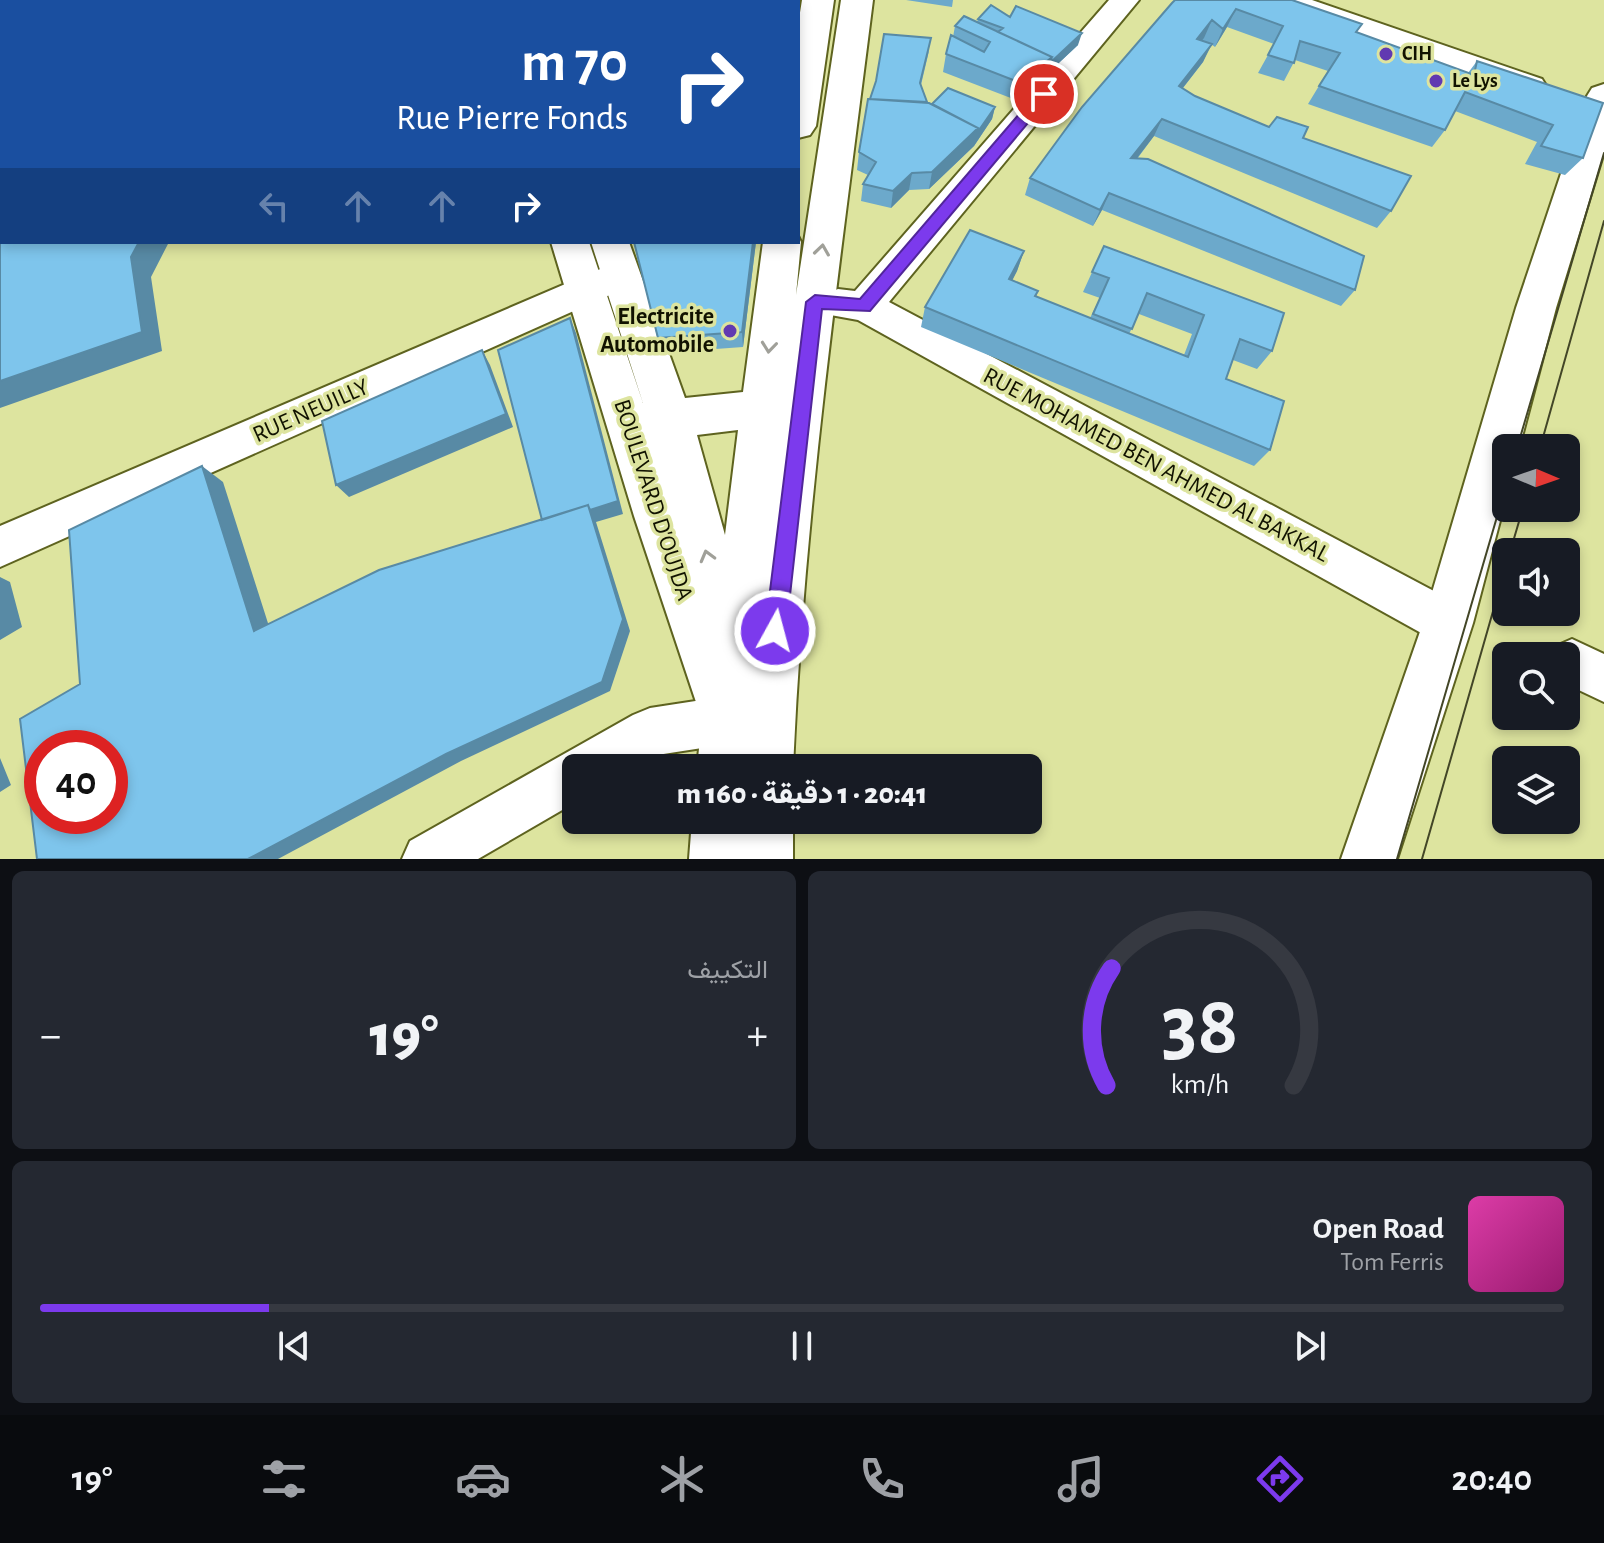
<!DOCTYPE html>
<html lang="ar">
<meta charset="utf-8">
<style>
:root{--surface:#171b24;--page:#242831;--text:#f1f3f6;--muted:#9ea1a6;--line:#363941;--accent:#7c3aed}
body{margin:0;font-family:"Alegreya Sans",Vazirmatn,sans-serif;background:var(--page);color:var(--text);direction:rtl;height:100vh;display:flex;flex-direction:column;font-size:30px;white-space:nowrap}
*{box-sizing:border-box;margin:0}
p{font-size:26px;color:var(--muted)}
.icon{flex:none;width:44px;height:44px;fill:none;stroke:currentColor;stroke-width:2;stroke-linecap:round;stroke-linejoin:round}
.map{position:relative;height:859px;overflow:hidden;direction:ltr}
.side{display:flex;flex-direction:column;gap:12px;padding:12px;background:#0d0f14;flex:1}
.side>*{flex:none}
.top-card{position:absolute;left:0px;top:0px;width:800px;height:244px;box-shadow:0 4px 12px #0003;direction:rtl;background:#1a4fa0;color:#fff;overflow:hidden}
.needle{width:52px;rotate:92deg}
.fabs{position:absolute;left:1492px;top:434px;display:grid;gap:16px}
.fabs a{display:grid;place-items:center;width:88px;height:88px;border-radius:12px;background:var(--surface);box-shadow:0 4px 12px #0003;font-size:40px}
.speed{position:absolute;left:24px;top:730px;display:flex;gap:16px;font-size:40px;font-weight:700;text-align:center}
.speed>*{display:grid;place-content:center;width:104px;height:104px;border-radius:50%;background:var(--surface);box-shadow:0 4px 12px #0003;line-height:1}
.speed .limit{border:12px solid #d22;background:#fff;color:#111}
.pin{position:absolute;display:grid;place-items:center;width:68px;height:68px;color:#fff;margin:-34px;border:4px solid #fff;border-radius:50%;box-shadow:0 2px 8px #0007}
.me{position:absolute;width:88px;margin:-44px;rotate:7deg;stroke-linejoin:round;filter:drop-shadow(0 0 6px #0008)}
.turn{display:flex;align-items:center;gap:28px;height:168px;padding:0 40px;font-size:36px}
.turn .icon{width:104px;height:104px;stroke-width:2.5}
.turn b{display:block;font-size:56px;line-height:68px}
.lanes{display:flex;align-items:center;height:76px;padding:0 40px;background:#0003;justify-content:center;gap:40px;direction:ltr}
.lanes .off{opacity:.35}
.big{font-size:60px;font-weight:800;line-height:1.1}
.side .card{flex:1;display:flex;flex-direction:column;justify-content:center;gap:12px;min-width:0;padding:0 28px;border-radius:12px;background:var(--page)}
.side .dial{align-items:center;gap:0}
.dial svg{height:208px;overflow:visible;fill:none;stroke:var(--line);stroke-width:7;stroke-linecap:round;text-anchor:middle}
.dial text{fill:var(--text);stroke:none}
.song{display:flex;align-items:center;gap:24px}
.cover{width:96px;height:96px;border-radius:12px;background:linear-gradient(135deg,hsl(320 70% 55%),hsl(320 70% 35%))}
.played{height:8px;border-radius:4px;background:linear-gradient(90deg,var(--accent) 15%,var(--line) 15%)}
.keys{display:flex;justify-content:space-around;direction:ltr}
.heat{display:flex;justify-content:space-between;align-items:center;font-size:44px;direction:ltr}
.side .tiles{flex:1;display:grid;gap:12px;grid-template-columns:1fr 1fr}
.card:last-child{grid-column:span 2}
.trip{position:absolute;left:562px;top:754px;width:480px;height:80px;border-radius:12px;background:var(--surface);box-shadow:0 4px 12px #0003;font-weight:800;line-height:80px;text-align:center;direction:rtl}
.tabs{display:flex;height:128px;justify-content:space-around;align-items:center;background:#090b0e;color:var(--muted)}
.tabs .icon{width:56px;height:56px}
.tabs .on{color:var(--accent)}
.tabs b{font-size:36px;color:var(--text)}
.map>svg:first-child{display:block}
</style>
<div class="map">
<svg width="1604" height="859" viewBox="0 0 1604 859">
<rect width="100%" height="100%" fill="#dde49f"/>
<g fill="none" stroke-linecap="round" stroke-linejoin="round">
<g stroke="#5e631f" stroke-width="4">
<path id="street" d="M1109 0H1139L889 302 1464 607 1471 623 1464 639 1448 645 1432 639 858 320 825 314 820 304 825 294 838 289 855 291Z
M0 13H2L0 32Z
M619 261 632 265 637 275 632 285 0 567V526Z
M1572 639 1604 654V702L1566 684V656H1551L1556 646Z
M728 696 745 703 752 720 745 737 728 744 657 755 635 768H576V802L478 859H402L410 841 633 715 650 708Z"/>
</g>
<g stroke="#5e631f" stroke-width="4">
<path id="secondary" d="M483 0H515L516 2H484Z
M516 0H548L549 2H517Z
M802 0H834L816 126 810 135 798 138V25Z
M841 0H873C841 255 804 511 793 768H697L702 720 634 516 551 242H589L643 403 591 242H629L685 398 743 392 763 242H798V236L801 242 796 295ZM738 430 725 535 697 435Z
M1265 0H1312L1542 79 1547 87 1542 95 1530 98 1518 95 1270 7Z
M1604 84V152L1556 308 1519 448H1506V498L1473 623 1397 859H1341L1423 623 1516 308 1587 96 1592 88Z
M692 820H793V859H689Z"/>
</g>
<use href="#street" fill="#fff" fill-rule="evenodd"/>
<use href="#secondary" fill="#fff" fill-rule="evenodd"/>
<path stroke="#434627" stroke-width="2" d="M1517 448 1604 153
M1540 448 1604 221
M1510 552 1523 508
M1397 859 1506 486
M1422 859 1506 566"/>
</g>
<path fill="#6ca9cb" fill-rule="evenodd" d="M906 0H953L952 7Z
M1292 0 1357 33 1468 73 1477 61 1603 103 1583 158 1565 175 1525 164 1537 142 1455 111 1445 130 1432 147 1308 104 1328 71 1295 60 1284 81 1258 73 1274 44 1227 27 1215 47 1211 44 1203 62 1183 88 1195 96 1269 127 1303 138 1391 211 1377 228 1154 136 1137 159 1355 290 1341 306 1102 210 1093 226 1025 195 1030 178 1172 3Z
M1010 17 1078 45 1046 75 1016 100 943 72 946 54 953 37 955 26 977 22 978 19Z
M929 51 921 85 927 102 932 104 995 107 992 119 974 146 929 189 909 190 891 208 861 201 863 184 868 175 857 170 859 152 870 99 876 81Z
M634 242H756L743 347 661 353Z
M1104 246 1272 351 1257 369 1233 360 1226 379 1270 450 1254 466 921 327 925 307 1024 251 1017 271 1012 280 1038 291 1036 297 1090 318 1100 298 1083 292ZM1139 314 1192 334 1184 355 1129 334Z"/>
<path fill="#588aa5" d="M1236 9 1227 27 1215 47 1223 29Z
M1212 20 1204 38 1189 56 1197 39Z
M1082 33 1078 45 1046 75 1016 100 1021 83Z
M1212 44 1203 62 1171 103 1179 86Z
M995 107 992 119 974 146 929 189 932 172Z
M1162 119 1154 136 1124 175 1131 158Z
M912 173 909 190 891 208 893 191Z
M1109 193 1102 210 1093 226 1100 210Z
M139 242H169L151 277 162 351 0 408V381L131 257Z
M753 242H756L743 347 742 332Z
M1024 251 1017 271 1003 299 1009 279Z
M570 318 576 333 623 514 596 522 630 631 610 691 461 761 278 859H248L550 535Z
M482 350 490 365 513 427 349 497 336 485Z
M202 466 223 482 274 642 254 631Z
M0 577 10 582 22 627 0 640Z
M0 758 11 785 0 792Z"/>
<path fill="#7ec5ec" stroke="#588aa5" stroke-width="2" fill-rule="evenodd" d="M561 0H616V2H561Z
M1175 0H1292L1362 24 1356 32 1474 75 1477 61 1603 103 1583 158 1541 146 1553 125 1465 92 1445 130 1319 86 1340 53 1300 41 1294 63 1268 55 1283 26 1236 9 1223 29 1212 20 1197 39 1212 44 1179 86 1195 96 1269 127 1277 117 1308 127 1303 138 1411 176 1391 211 1162 119 1131 158 1148 159 1364 256 1355 290 1109 193 1100 210 1030 178 1082 107 1172 3Z
M991 5 1010 17 1016 6 1082 33 1050 63 1052 57 998 32 1003 28 978 19Z
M964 16 1052 57 1021 83 946 54 951 35 984 52 990 42 955 26Z
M884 34 931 38 920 83 927 102 870 99 876 81Z
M948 88 995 107 977 133 978 128 932 104Z
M868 99 929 103 978 128 932 172 912 173 893 191 863 184 876 162 859 152Z
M2 176V242H139L131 257 142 332 0 381V177Z
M970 230 1024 251 1009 279 1038 291 1035 296 1188 357 1204 315 1147 293 1132 329 1093 314 1109 278 1092 272 1104 246 1284 313 1272 351 1240 339 1226 379 1284 401 1270 450 925 307Z
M634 242H753L742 332 658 338Z
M570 318 618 501 590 510 588 505 542 520 498 350Z
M482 350 506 414 336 485 322 421Z
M202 466 254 631 379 570 588 505 623 619 602 682 446 754 248 859H37L20 719 80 684 69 530ZM42 748H110V816H42Z"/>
<defs><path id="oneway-chevron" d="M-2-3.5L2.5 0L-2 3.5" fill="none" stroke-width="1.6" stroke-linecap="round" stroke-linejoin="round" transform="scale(2)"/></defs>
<g stroke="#a0a099">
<use href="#oneway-chevron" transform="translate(822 250) rotate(-82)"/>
<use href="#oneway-chevron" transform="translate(769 347) rotate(96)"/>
<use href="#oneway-chevron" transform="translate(707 556) rotate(-105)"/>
</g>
<path fill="#7c3aed" stroke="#51269a" stroke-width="2" d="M1044 89 1051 94 1049 98 870 311 822 309 786 631 782 638 775 641 768 638 765 631 806 302 815 295 860 299 1039 91Z"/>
<g fill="#6139b1" stroke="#dde49f" stroke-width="3">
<circle cx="1386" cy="54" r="8"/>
<circle cx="1436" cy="81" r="8"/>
<circle cx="730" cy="331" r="8"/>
</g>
<g text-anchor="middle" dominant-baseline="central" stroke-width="7" stroke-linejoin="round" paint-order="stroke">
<g font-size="20" font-weight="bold" fill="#111200" stroke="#dde49f" text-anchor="start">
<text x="1402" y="54">CIH</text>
<text x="1452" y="81">Le Lys</text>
</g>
<g font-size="24" font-weight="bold" fill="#111200" stroke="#dde49f" text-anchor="end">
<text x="714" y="317">Electricite<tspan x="714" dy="28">Automobile</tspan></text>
</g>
<g font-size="24" fill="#111200" stroke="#dde49f">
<text transform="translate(311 411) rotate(-24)">RUE NEUILLY</text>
<text transform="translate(1156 465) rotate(28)">RUE MOHAMED BEN AHMED AL BAKKAL</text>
<text transform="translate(653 500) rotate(72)">BOULEVARD D'OUJDA</text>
</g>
</g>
</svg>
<div class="fabs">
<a><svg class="needle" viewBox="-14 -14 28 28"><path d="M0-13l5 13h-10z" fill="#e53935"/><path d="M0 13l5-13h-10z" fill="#9ea1a6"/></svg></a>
<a><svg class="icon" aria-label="sound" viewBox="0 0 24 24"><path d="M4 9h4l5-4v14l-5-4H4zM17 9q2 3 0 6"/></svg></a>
<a><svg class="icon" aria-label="search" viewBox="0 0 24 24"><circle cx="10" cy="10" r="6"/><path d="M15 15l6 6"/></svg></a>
<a><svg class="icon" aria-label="layers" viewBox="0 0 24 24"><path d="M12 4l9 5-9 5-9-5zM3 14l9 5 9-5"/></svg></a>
</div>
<div class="speed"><div class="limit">40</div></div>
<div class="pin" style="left:1044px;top:94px;background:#d93025"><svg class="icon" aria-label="arrive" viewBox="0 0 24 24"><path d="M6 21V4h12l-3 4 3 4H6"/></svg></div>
<svg class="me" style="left:775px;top:631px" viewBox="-20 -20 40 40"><circle r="17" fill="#7c3aed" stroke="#fff" stroke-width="3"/><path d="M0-11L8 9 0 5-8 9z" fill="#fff"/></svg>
<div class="trip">20:41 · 1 دقيقة · 160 m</div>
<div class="top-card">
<div class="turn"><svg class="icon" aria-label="right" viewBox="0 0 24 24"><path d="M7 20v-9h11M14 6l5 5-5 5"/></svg><div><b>70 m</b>Rue Pierre Fonds</div></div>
<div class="lanes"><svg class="icon off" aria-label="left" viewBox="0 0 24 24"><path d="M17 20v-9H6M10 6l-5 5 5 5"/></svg><svg class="icon off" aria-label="ahead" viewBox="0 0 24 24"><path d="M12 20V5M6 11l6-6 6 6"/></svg><svg class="icon off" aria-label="ahead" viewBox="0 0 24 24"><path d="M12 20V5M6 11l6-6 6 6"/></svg><svg class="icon" aria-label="right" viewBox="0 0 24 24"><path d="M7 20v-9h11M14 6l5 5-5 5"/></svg></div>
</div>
</div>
<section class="side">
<div class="tiles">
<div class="card dial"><svg viewBox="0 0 100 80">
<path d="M14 69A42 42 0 1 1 86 69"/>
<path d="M14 69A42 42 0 0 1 16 24" stroke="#7c3aed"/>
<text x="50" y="56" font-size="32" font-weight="700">38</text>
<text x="50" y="72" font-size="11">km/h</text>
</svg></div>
<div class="card"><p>التكييف</p>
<div class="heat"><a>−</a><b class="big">19°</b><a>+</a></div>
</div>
<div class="card">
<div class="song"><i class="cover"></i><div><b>Open Road</b><p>Tom Ferris</p></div></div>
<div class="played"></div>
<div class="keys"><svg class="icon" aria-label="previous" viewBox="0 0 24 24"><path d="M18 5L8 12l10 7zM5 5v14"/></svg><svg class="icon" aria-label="pause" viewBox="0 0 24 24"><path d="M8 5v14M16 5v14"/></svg><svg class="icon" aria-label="next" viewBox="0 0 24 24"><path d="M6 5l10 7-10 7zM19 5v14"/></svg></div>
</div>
</div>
</section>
<nav class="tabs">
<b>20:40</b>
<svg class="icon on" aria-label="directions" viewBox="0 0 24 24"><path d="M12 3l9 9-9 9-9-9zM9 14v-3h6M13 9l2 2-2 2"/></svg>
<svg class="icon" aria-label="music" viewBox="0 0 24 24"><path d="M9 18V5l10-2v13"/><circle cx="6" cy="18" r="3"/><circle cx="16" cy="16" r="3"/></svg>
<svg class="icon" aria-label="phone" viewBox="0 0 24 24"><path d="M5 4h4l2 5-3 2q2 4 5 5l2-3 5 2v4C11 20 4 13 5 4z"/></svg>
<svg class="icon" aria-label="climate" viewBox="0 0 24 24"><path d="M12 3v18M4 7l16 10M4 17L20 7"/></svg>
<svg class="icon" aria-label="car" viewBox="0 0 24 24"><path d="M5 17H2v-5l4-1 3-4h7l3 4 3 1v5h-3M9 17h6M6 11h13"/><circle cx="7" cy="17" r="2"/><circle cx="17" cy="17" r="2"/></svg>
<svg class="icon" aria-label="filters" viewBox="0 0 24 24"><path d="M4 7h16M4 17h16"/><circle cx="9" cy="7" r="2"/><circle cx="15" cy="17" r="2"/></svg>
<b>19°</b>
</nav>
